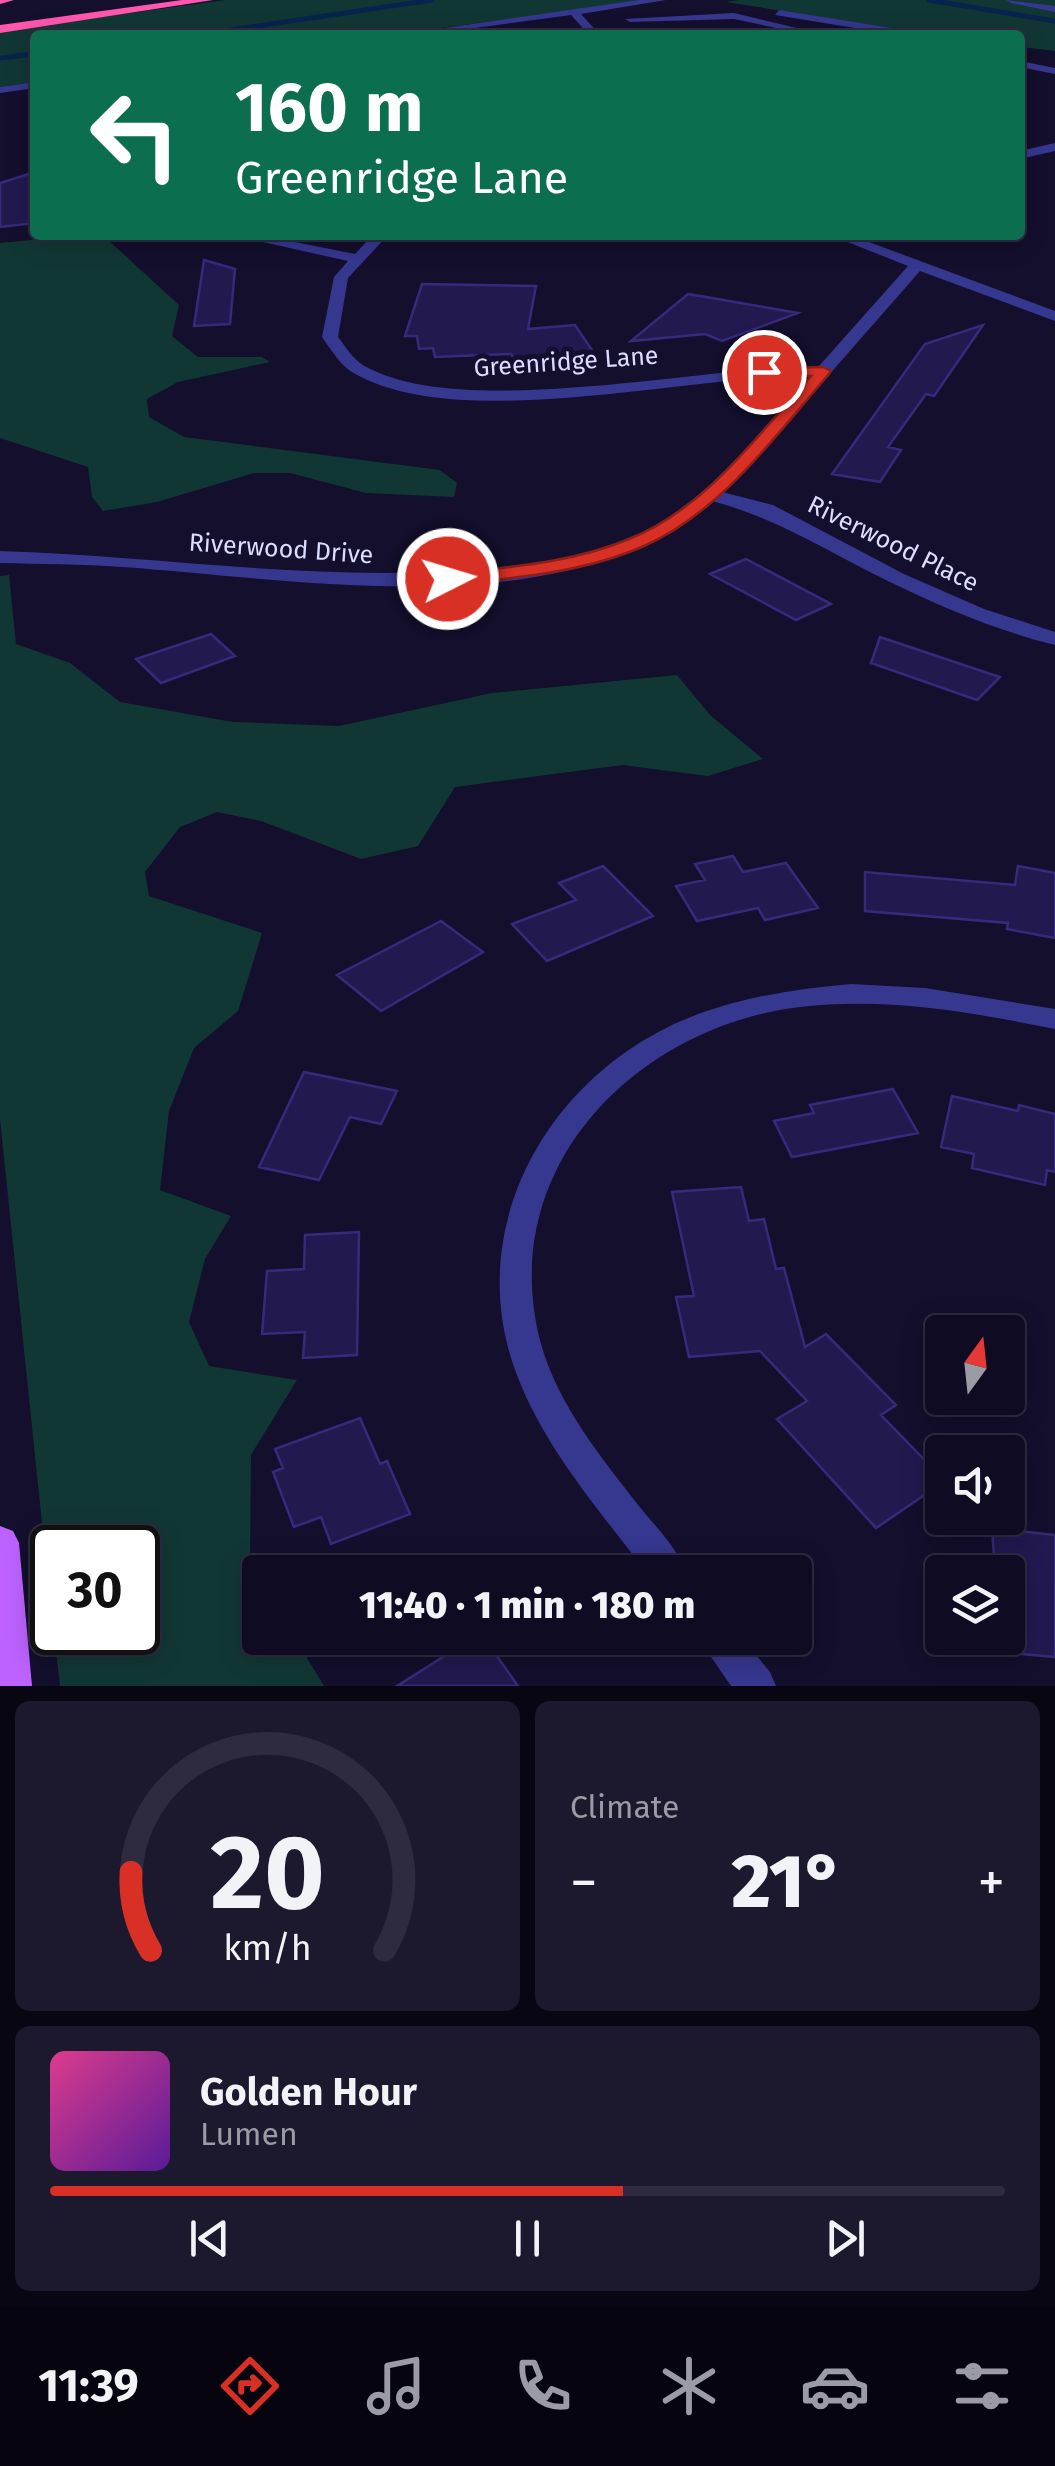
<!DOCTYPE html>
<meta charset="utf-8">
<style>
:root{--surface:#0e0b22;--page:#1c192f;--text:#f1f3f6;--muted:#9b9ba5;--line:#2e2b40;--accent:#d93025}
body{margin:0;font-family:"Fira Sans",sans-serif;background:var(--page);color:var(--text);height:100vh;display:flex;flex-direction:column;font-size:38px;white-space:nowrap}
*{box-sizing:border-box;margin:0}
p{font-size:32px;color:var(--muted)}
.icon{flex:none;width:55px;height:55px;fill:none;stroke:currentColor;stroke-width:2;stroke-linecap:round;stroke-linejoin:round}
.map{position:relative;height:1686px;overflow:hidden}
.sheet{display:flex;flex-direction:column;gap:15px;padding:15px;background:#080613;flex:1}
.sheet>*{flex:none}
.top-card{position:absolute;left:30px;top:30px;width:995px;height:210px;border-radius:10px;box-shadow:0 5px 25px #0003,0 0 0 2px var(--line);background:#0b6e4f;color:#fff;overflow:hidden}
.needle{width:65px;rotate:15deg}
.fabs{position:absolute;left:925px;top:1315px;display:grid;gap:20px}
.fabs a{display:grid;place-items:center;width:100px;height:100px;border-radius:10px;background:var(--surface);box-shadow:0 5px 25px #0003,0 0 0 2px var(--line);font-size:50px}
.speed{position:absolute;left:30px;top:1525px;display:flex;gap:20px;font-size:50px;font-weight:700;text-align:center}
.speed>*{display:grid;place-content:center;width:130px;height:130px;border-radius:50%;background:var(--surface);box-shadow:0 5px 25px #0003,0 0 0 2px var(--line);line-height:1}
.speed .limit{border:5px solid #111;border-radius:15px;background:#fff;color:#111}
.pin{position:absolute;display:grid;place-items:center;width:85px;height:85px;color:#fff;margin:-42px;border:5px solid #fff;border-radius:50%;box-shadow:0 2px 10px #0007}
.me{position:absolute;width:110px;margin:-55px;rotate:85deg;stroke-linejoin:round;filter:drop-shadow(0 0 8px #0008)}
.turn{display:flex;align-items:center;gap:35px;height:210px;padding:0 40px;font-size:45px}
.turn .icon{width:130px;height:130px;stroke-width:2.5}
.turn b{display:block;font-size:70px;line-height:85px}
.big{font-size:75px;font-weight:800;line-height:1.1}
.sheet .card{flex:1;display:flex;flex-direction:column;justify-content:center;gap:15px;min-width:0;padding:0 35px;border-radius:15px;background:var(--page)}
.sheet .dial{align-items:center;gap:0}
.dial svg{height:260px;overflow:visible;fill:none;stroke:var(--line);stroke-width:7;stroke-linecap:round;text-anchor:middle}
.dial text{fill:var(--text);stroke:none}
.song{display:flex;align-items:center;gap:30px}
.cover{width:120px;height:120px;border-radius:15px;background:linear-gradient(135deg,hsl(330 70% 55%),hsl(270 70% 35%))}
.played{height:10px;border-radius:5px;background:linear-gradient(90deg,var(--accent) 60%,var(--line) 60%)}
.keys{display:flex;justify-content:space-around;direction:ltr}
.heat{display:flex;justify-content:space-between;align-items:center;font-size:55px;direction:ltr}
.sheet .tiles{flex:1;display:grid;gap:15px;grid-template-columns:1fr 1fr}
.card:last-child{grid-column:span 2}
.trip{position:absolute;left:242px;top:1555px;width:570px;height:100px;border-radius:10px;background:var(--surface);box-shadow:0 5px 25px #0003,0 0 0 2px var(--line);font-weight:800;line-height:100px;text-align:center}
.tabs{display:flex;height:160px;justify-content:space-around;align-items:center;background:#06040e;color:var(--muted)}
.tabs .icon{width:70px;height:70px}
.tabs .selected{color:var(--accent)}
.tabs b{font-size:45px;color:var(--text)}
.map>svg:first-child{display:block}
</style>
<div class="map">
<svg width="1055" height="1686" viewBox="0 0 1055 1686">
<rect width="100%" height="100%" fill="#130f2d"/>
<path fill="#113734" d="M225 0H650L388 35H35V82L0 87V31Z
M739 0H1055V51L1020 47V35H935L726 2Z
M75 236 107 239 179 305 172 336 198 357H262L270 362 178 382 147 399 149 417 184 437 440 470 457 483 454 497 366 493 290 473H254L157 502 103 511 92 497 88 467 0 438V243Z
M9 575 16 644 70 663 120 702 233 722 339 726 492 693 677 675 710 715 763 759 708 776 622 765 455 787 418 846 361 859 261 821 217 812 180 827 145 872 149 896 262 933 238 1011 194 1048 169 1111 160 1190 231 1216 205 1259 189 1322 209 1366 297 1380 251 1455 250 1564 260 1580V1638H295L324 1686H60L54 1633 138 1632V1548H52V1619L0 1119V576Z"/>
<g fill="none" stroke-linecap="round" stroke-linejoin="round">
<path stroke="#06244e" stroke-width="5" d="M929 0 1055 21
M197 35 432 0
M0 58 35 54"/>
</g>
<path fill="#22194f" stroke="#372a7d" stroke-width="2.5" d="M35 172V223L0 227V183Z
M204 260 235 269 230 324 194 326Z
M422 284 536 286 528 329 575 325 594 353 517 364 511 354 435 357 433 348 419 349 417 336H405Z
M688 294 706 297 798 313 722 341 705 334 631 341Z
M983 325 934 396 926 394 888 447 901 450 880 482 832 474 925 344Z
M746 559 831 604 796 620 710 574Z
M211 634 235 656 161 683 136 659Z
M880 637 1000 677 977 700 871 663Z
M733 856 743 872 786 863 818 908 765 920 758 908 697 921 676 886 705 880 695 864Z
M603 866 653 916 547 961 512 924 576 900 559 883Z
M1018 866 1055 873V938L1007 929 1008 923 865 911V872L1015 885Z
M441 921 483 952 381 1011 337 975Z
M304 1072 397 1091 381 1124 350 1117 319 1180 259 1167Z
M893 1089 918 1133 792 1157 774 1121 814 1113 810 1105Z
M952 1096 1018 1111 1019 1105 1055 1114V1172L1047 1170 1045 1185 972 1168 974 1154 941 1147Z
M741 1187 749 1221 764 1219 776 1269 784 1268 805 1347 826 1334 896 1405 881 1415 942 1478V1483L876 1528 777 1419 807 1401 760 1351 689 1357 676 1297 694 1296 672 1192Z
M359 1232 357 1355 303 1358 305 1332 262 1334 267 1271 304 1269 305 1235Z
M360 1418 380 1464 387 1461 410 1514 331 1544 321 1517 294 1527 273 1472 283 1468 275 1449Z
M992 1528 1055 1535V1657L1022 1654V1646L1008 1644V1572H995Z
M473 1638H484L518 1686H397Z"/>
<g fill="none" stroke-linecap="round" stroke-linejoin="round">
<path fill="#36378f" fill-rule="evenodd" d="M639 0H666L581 14 600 35H589L571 15 424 35H396Z
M1006 0 1055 6V12L1011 3Z
M779 10 917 32 922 35H898L775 15Z
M734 13 805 30 800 33 734 19 630 22 625 19Z
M765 29 769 34 683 35 688 32Z
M1020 61 1055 68V74L1020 67Z
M35 82V88L0 93V87Z
M1055 143V151L1020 159V151Z
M231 235H260L355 254 373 235H388L348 278 338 337C345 346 353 359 363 365 459 422 703 366 819 366L908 266 830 235H850L1055 311V321L920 271 742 474 722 492 773 505 904 574 984 609 1055 632V645C998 631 941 607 888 581 828 552 777 518 712 501 568 628 299 579 122 567 81 564 41 564 0 563V551C164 556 328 584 492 568 538 563 589 558 632 538 706 505 758 434 810 376 687 375 457 435 352 372 340 365 330 348 322 337L334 277 348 261Z
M851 984 925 988 1055 1009V1029C970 1012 887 997 800 1007 634 1027 494 1170 541 1344 559 1407 603 1460 643 1511 659 1530 677 1549 687 1572H646C597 1507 538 1441 512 1361 467 1221 550 1078 681 1021 735 998 793 989 851 984Z
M698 1638H742L770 1672 776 1686H731Z"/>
<path fill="#bd62ff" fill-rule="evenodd" d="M0 1526 13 1531 19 1543 32 1686H0Z"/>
<path fill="#ff56ae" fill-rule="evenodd" d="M0 0H14L0 4Z
M182 0H213L0 33V25Z"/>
</g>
<path fill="#d93025" stroke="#8d1f18" stroke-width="2.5" d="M823 367 831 371 829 374C775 436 721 512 644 546 583 573 513 578 448 585L439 579 448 574C509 567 572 563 629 539 705 509 758 435 811 376H764L756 372 758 368Z"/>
<g text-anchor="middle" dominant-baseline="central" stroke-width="10" stroke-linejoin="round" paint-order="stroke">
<g font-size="25" fill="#dddbff" stroke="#130f2d">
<text transform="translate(566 362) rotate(-4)">Greenridge Lane</text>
<text transform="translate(893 544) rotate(26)">Riverwood Place</text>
<text transform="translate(281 549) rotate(4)">Riverwood Drive</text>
</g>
</g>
</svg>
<div class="fabs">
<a><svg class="needle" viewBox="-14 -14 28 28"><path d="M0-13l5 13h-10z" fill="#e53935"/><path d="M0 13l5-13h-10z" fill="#9b9ba5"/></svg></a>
<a><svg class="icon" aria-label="sound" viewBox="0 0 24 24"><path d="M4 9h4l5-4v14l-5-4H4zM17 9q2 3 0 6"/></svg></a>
<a><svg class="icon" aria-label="layers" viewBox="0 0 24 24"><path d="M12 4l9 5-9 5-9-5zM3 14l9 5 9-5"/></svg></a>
</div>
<div class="speed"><div class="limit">30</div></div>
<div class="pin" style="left:764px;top:372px;background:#d93025"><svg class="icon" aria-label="arrive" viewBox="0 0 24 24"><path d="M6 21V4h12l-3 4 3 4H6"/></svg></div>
<svg class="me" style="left:448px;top:579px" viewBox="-20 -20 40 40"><circle r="17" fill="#d93025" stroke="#fff" stroke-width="3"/><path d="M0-11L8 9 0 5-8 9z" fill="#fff"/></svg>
<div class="trip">11:40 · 1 min · 180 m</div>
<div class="top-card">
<div class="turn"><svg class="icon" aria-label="left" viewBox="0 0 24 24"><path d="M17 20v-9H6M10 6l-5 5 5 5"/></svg><div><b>160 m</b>Greenridge Lane</div></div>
</div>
</div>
<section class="sheet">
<div class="tiles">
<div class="card dial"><svg viewBox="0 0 100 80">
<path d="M14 69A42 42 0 1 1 86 69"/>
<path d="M14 69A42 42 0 0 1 8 45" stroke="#d93025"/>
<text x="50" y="56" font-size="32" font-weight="700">20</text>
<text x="50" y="72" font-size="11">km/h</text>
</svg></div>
<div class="card"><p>Climate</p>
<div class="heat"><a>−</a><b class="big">21°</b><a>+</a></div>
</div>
<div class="card">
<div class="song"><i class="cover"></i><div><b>Golden Hour</b><p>Lumen</p></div></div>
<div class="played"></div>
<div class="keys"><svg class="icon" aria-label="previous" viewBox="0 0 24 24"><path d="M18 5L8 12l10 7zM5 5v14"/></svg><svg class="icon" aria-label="pause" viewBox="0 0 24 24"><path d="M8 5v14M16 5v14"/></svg><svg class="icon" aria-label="next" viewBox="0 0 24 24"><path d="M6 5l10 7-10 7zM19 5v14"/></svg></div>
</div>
</div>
</section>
<nav class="tabs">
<b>11:39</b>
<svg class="icon selected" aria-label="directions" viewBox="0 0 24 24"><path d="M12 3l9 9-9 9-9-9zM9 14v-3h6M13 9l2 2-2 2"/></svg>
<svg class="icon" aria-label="music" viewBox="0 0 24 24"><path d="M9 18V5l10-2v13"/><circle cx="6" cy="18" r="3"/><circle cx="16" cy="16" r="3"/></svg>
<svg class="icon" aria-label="phone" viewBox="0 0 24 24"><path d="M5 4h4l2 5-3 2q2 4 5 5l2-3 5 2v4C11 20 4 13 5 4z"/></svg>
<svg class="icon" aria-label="climate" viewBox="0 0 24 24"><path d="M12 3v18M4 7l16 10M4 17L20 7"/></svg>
<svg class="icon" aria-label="car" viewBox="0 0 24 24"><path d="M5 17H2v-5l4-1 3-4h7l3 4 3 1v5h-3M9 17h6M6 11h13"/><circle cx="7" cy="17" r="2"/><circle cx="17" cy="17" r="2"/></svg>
<svg class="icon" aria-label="filters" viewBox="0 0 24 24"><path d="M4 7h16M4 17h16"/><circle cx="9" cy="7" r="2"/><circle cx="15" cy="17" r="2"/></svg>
</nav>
